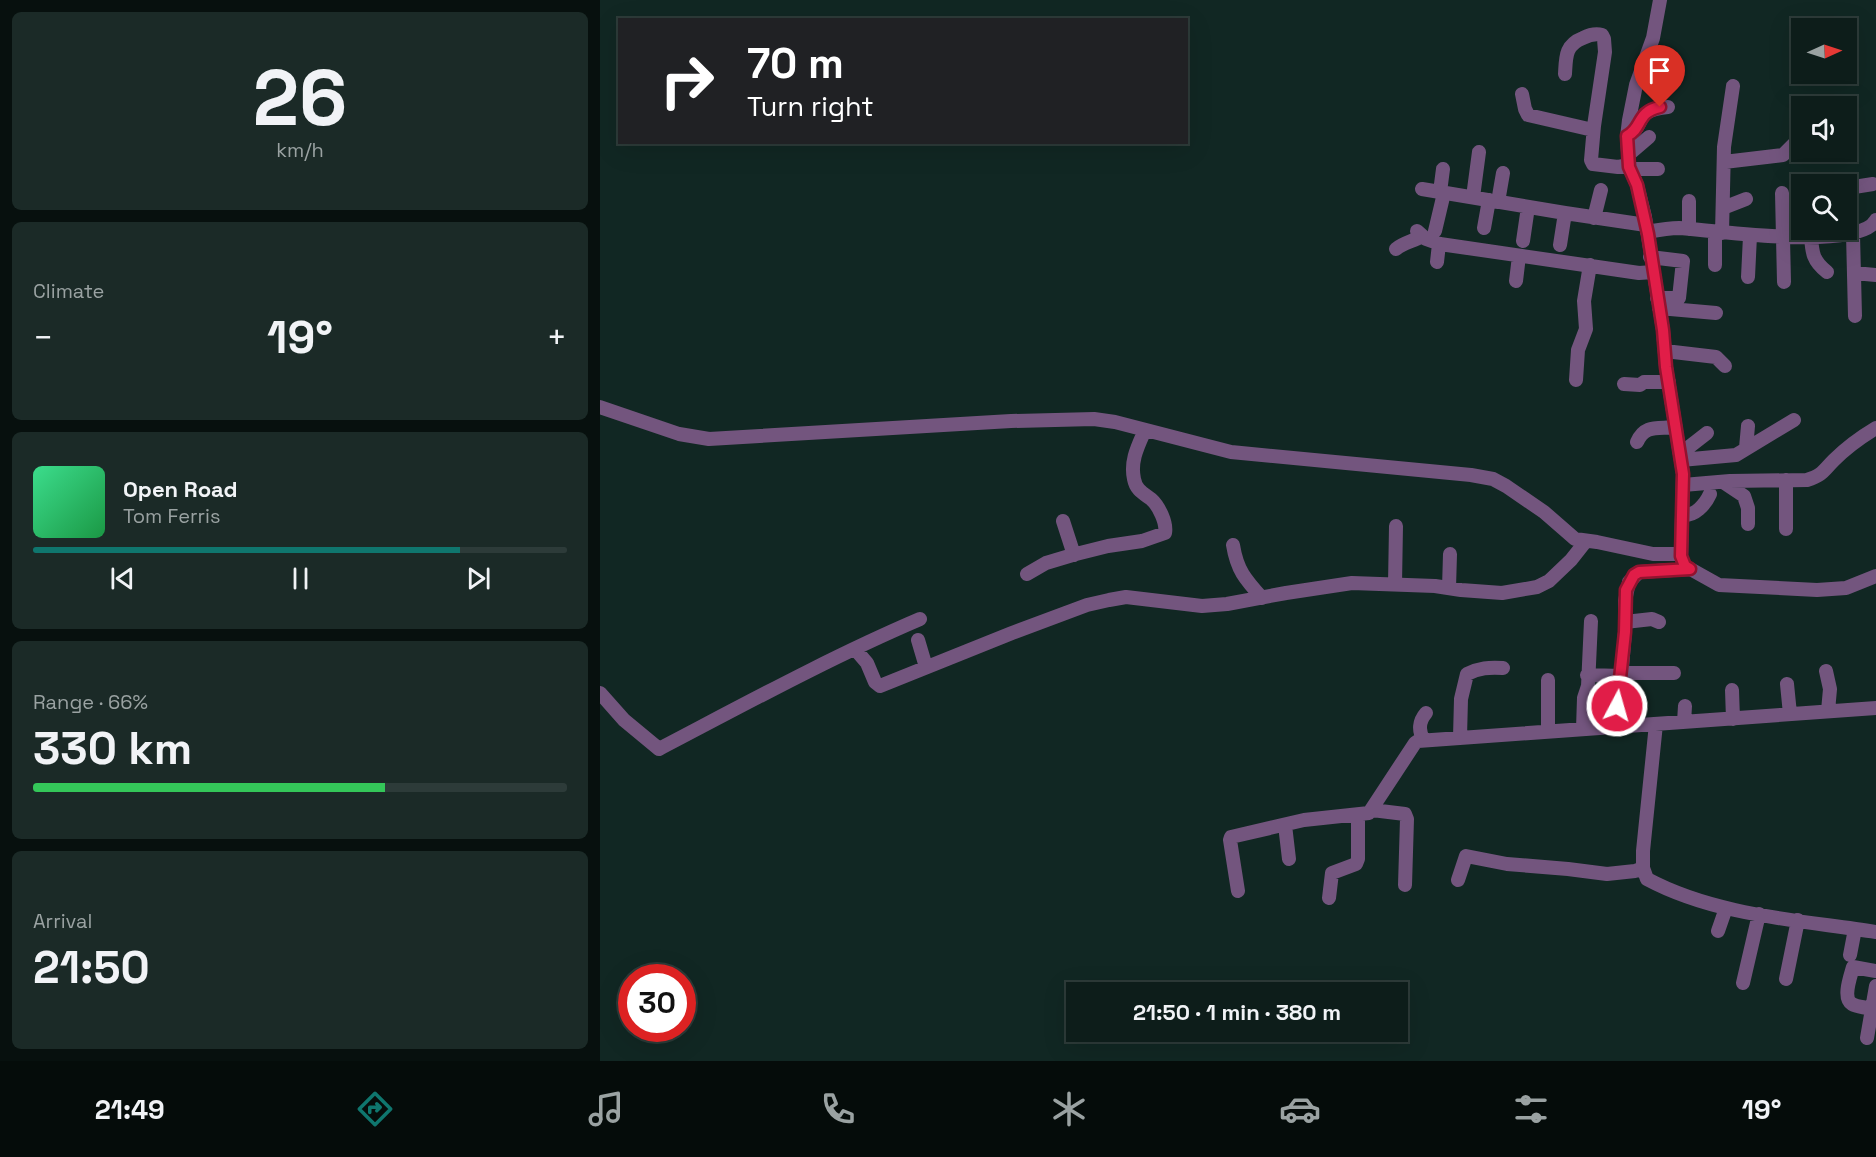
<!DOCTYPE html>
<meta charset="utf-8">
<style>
:root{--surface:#0d1d1a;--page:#1b2a27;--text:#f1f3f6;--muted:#9aa2a2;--line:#2d3b39;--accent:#0f766e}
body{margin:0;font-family:"Space Grotesk",sans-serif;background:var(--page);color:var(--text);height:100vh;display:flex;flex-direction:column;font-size:22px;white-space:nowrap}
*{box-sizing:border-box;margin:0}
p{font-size:20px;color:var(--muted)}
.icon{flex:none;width:33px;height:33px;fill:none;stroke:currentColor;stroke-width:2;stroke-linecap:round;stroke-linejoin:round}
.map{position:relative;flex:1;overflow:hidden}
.details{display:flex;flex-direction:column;gap:12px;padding:12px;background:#07100e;width:600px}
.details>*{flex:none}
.hud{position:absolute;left:18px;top:18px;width:570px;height:126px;border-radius:0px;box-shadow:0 6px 24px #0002,0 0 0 2px var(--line);background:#202124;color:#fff;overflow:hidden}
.needle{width:39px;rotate:87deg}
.fabs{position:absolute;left:1191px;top:18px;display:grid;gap:12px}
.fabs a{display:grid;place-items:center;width:66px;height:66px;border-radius:0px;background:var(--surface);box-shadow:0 6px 24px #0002,0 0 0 2px var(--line);font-size:30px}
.speed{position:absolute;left:18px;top:964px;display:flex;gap:12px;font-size:30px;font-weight:700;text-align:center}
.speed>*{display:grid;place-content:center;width:78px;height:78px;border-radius:50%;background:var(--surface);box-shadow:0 6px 24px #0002,0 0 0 2px var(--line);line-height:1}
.speed .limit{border:9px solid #d22;background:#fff;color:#111}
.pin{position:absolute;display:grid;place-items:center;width:51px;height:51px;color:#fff;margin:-62px -26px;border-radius:50% 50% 50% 0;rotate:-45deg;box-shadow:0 0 6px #0007}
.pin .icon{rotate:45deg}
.me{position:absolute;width:66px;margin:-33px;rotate:6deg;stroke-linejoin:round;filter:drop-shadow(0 0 4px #0008)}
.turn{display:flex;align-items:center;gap:21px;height:126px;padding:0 30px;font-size:27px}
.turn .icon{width:78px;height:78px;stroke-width:2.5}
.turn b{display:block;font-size:42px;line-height:51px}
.big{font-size:45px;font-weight:700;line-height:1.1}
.details .tile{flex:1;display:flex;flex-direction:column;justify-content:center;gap:9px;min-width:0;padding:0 21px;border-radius:9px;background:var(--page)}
.details .dial{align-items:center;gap:0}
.dial b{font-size:78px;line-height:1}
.song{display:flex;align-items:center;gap:18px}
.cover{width:72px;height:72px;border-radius:9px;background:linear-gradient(135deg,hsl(150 70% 55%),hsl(140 70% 35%))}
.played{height:6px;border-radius:3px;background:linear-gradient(90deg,var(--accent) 80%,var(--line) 80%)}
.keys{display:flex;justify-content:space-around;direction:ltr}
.heat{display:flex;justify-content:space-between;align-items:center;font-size:33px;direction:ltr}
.charge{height:9px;border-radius:4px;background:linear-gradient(90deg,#34c759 66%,var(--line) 0)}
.trip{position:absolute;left:466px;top:982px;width:342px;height:60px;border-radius:0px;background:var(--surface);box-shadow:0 6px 24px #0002,0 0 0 2px var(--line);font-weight:700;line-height:60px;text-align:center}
.tabs{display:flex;height:96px;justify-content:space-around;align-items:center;background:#050c0a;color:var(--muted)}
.tabs .icon{width:42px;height:42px}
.tabs .current{color:var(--accent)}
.tabs b{font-size:27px;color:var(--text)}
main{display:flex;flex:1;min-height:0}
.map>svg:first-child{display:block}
</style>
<main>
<section class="details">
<div class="tile dial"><b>26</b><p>km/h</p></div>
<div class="tile"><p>Climate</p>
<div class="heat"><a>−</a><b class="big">19°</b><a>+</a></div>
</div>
<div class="tile">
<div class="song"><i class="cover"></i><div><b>Open Road</b><p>Tom Ferris</p></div></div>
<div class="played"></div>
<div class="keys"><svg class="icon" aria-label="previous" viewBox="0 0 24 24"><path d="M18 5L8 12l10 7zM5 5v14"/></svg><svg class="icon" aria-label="pause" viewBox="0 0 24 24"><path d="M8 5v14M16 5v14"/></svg><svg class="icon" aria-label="next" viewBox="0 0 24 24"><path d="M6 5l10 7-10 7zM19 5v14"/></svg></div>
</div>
<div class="tile"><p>Range · 66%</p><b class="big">330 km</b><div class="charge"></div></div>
<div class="tile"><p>Arrival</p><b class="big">21:50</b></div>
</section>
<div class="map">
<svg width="1276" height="1061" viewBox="0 0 1276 1061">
<rect width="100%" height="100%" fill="#112723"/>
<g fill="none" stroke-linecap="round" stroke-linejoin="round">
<path stroke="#73557e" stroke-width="14" d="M1060 0 1053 38 1036 85 1029 120 1027 137 1029 167 1037 185 1045 217 1063 330 1066 367 1083 474 1081 557 1085 566 1119 585 1217 590 1246 588 1276 576
M965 74C966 57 965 45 983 38 989 35 995 33 1002 35L1004 39 1005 52 994 126 991 160 993 164 1018 167 1029 165
M922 94 925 109 928 115 993 130
M1027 137C1047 125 1032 110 1068 107
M1028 155 1049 137
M1124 162 1183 155 1197 141
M1030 169H1058
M1240 183 1245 182 1254 187 1273 184
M822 189 965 213 1046 225
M840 192 843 169
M1182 193 1184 282
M873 197 879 152
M898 202 903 173
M1123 208 1146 199
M994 218 1001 190
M884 228 889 200
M1089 229V201
M817 231 826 239 840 244 1039 273 1053 272
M835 231 844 193
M1047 232C1058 230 1069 228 1079 228 1113 230 1260 252 1276 220
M1122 233 1124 147 1133 86
M1253 234 1255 316
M1211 236C1212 253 1213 261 1227 272
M923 241 928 207
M960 245 965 213
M796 249C803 243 814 241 822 236
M1050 257 1083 261 1079 298H1057
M837 262 839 244
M1115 265V232
M1254 273 1276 275
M1148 277 1150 236
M916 281 919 256
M1059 308 1116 313
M1065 351 1116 357 1125 366
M976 380 978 350 986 329 984 301 990 265
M1024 384 1040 385 1044 382H1069
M0 407 79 434 109 439 411 421 494 419 515 422 631 452 871 475 893 479 906 486 944 512 975 539 997 542 1053 554H1081
M1037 442C1045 424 1058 429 1075 427
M1146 448 1148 426
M1080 454 1107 433
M1081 460 1136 455 1194 420
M1186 480V529
M1123 482 1144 496 1148 508V524
M1083 485 1130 481 1207 480C1223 475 1223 471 1234 460 1246 448 1261 437 1276 428
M1083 515C1095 516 1105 505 1110 494
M463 521 474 555
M633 545C637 570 645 579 662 598
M427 574 446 563 476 554 508 546 542 541 565 533C567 523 559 506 551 499 543 493 536 490 534 479 530 461 538 446 545 430
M795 584 796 526
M849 588 850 554
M1025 622 1052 619 1059 622
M318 640 326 667
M255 649 267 663 275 682 280 686 412 633 487 605 509 600 526 597 602 606 627 604 686 593 752 583 835 586 861 590 902 593 937 587 949 581 971 560 986 541
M1226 671 1230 689 1228 711
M1021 673H1074
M987 675 1021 676
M948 680V731
M1187 684 1190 714
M1132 690 1133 719
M0 693 24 720 59 749C145 704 231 657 320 619
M1084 722 1085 706
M1056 724 1043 851V868L1047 879C1116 916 1200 920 1276 932
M1017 726 1025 632V601L1029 582 1039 572 1090 569
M983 729 984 698 988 686 991 621
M860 737 861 699 867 674C879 668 889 667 903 668
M824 740C818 731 819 721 826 713
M772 810 805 814 807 819 805 885
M685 825 689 859
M858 880 866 856 907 864 968 869 1007 874 1035 871 1043 868
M638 891 630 840 631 837 704 820 769 813 815 743 818 741 1276 708
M729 898 732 873 756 864 758 859V815
M1118 931 1126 908
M1250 955 1255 929
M1186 979 1198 920
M1143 983 1159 914
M1271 1009C1265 1007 1257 1007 1252 1004 1242 998 1251 975 1253 967L1276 971
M1267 1038 1276 986"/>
</g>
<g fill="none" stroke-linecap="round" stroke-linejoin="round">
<g stroke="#92132f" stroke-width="15">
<path id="route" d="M1017 706 1025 632 1026 590 1034 575 1039 572 1090 569 1085 566 1081 556 1083 474 1066 367 1063 330 1048 234 1037 185 1029 167 1027 136C1043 128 1036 112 1060 107"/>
</g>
<use href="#route" stroke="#e11d48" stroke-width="10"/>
</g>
</svg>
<div class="fabs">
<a><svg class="needle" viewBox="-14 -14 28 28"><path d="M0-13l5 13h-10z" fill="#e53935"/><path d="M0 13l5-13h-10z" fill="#9aa2a2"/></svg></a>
<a><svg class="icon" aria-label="sound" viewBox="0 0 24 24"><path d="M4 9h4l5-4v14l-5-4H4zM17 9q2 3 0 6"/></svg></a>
<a><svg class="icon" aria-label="search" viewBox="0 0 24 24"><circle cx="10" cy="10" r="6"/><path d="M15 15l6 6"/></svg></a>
</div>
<div class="speed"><div class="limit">30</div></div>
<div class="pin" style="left:1060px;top:107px;background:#d93025"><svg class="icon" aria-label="arrive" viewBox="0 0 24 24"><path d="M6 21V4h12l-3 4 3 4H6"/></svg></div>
<svg class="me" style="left:1017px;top:706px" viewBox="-20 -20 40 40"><circle r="17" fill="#e11d48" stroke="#fff" stroke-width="3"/><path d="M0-11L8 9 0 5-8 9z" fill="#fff"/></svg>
<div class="trip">21:50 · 1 min · 380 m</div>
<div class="hud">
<div class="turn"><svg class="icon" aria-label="right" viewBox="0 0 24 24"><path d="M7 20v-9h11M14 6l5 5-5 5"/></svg><div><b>70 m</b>Turn right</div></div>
</div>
</div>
</main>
<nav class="tabs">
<b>21:49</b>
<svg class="icon current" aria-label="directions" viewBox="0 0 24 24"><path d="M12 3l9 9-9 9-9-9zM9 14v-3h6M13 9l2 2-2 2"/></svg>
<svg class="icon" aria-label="music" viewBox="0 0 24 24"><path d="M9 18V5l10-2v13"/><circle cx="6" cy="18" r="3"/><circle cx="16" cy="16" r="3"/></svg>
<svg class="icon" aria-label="phone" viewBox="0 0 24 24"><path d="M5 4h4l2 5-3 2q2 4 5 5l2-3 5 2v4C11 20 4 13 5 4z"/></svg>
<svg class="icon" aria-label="climate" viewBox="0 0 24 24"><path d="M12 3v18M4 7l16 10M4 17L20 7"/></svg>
<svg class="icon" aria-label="car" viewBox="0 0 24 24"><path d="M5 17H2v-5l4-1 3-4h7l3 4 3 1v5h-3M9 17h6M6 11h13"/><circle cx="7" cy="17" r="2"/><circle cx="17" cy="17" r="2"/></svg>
<svg class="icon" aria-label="filters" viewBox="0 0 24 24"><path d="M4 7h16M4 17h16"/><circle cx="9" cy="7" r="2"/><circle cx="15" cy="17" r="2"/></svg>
<b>19°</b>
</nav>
